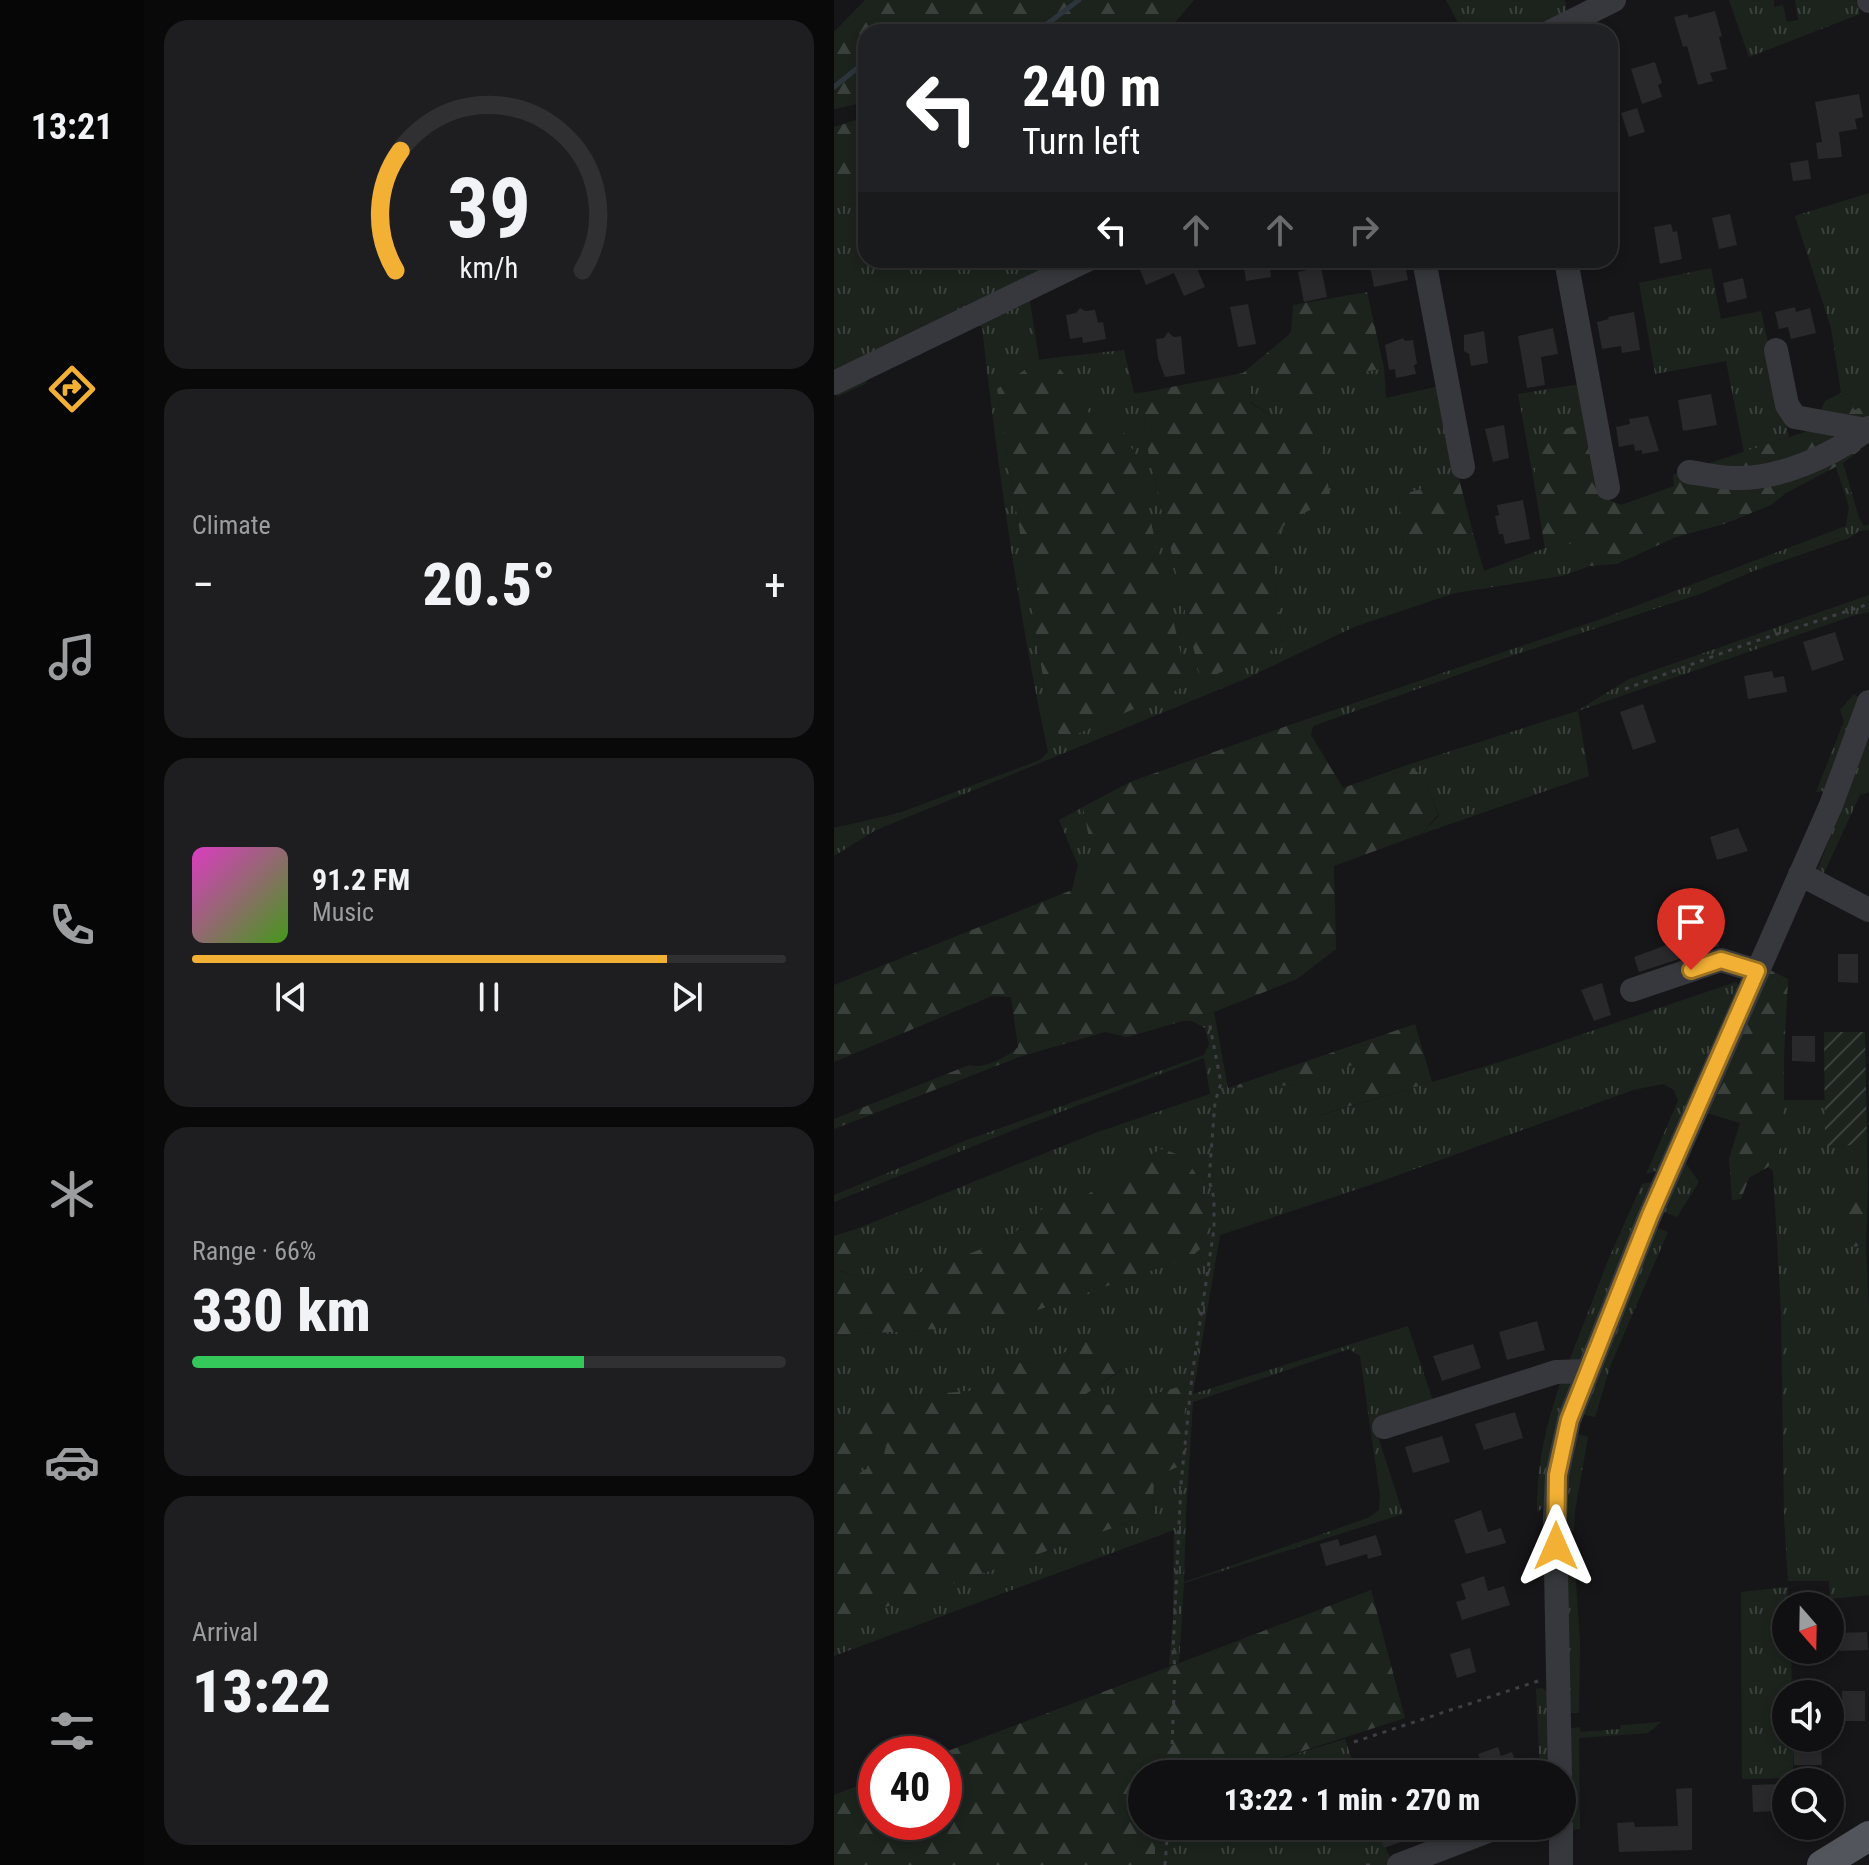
<!DOCTYPE html>
<meta charset="utf-8">
<style>
:root{--surface:#101012;--page:#1e1e20;--text:#f1f3f6;--muted:#9c9d9f;--line:#303032;--accent:#f2b134}
body{margin:0;font-family:"Roboto Condensed",sans-serif;background:var(--page);color:var(--text);height:100vh;display:flex;flex-direction:column;font-size:30px;white-space:nowrap}
*{box-sizing:border-box;margin:0}
p{font-size:26px;color:var(--muted)}
.icon{flex:none;width:44px;height:44px;fill:none;stroke:currentColor;stroke-width:2;stroke-linecap:round;stroke-linejoin:round}
.map{position:relative;flex:1;overflow:hidden}
.side{display:flex;flex-direction:column;gap:20px;padding:20px;background:#09090a;width:690px}
.side>*{flex:none}
.top-card{position:absolute;left:24px;top:24px;width:760px;height:244px;border-radius:24px;box-shadow:0 4px 12px #0003,0 0 0 2px var(--line);background:#202124;color:#fff;overflow:hidden}
.needle{width:52px;rotate:160deg}
.buttons{position:absolute;left:938px;top:1592px;display:grid;gap:16px}
.buttons a{display:grid;place-items:center;width:72px;height:72px;border-radius:50%;background:var(--surface);box-shadow:0 4px 12px #0003,0 0 0 2px var(--line);font-size:40px}
.speed{position:absolute;left:24px;top:1736px;display:flex;gap:16px;font-size:40px;font-weight:700;text-align:center}
.speed>*{display:grid;place-content:center;width:104px;height:104px;border-radius:50%;background:var(--surface);box-shadow:0 4px 12px #0003,0 0 0 2px var(--line);line-height:1}
.speed .limit{border:12px solid #d22;background:#fff;color:#111}
.pin{position:absolute;display:grid;place-items:center;width:68px;height:68px;color:#fff;margin:-82px -34px;border-radius:50% 50% 50% 0;rotate:-45deg;box-shadow:0 0 8px #0007}
.pin .icon{rotate:45deg}
.me{position:absolute;width:88px;margin:-44px;rotate:0deg;stroke-linejoin:round;filter:drop-shadow(0 0 6px #0008)}
.turn{display:flex;align-items:center;gap:28px;height:168px;padding:0 32px;font-size:36px}
.turn .icon{width:104px;height:104px;stroke-width:2.5}
.turn b{display:block;font-size:56px;line-height:68px}
.lanes{display:flex;align-items:center;height:76px;padding:0 32px;background:#0003;justify-content:center;gap:40px;direction:ltr}
.lanes .off{opacity:.35}
.big{font-size:60px;font-weight:800;line-height:1.1}
.side .widget{flex:1;display:flex;flex-direction:column;justify-content:center;gap:12px;min-width:0;padding:0 28px;border-radius:24px;background:var(--page)}
.side .dial{align-items:center;gap:0}
.dial svg{height:208px;overflow:visible;fill:none;stroke:var(--line);stroke-width:7;stroke-linecap:round;text-anchor:middle}
.dial text{fill:var(--text);stroke:none}
.song{display:flex;align-items:center;gap:24px}
.cover{width:96px;height:96px;border-radius:12px;background:linear-gradient(135deg,hsl(310 70% 55%),hsl(100 70% 35%))}
.played{height:8px;border-radius:4px;background:linear-gradient(90deg,var(--accent) 80%,var(--line) 80%)}
.keys{display:flex;justify-content:space-around;direction:ltr}
.heat{display:flex;justify-content:space-between;align-items:center;font-size:44px;direction:ltr}
.charge{height:12px;border-radius:6px;background:linear-gradient(90deg,#34c759 66%,var(--line) 0)}
.trip{position:absolute;left:294px;top:1760px;width:448px;height:80px;border-radius:40px;background:var(--surface);box-shadow:0 4px 12px #0003,0 0 0 2px var(--line);font-weight:800;line-height:80px;text-align:center}
main{display:flex;flex:1;min-height:0}
.menu{display:flex;flex-direction:column;width:144px;justify-content:space-around;align-items:center;background:#060607;color:var(--muted)}
.menu .icon{width:56px;height:56px}
.menu .on{color:var(--accent)}
.menu b{font-size:36px;color:var(--text)}
.map>svg:first-child{display:block}
</style>
<main>
<nav class="menu">
<b>13:21</b>
<svg class="icon on" aria-label="directions" viewBox="0 0 24 24"><path d="M12 3l9 9-9 9-9-9zM9 14v-3h6M13 9l2 2-2 2"/></svg>
<svg class="icon" aria-label="music" viewBox="0 0 24 24"><path d="M9 18V5l10-2v13"/><circle cx="6" cy="18" r="3"/><circle cx="16" cy="16" r="3"/></svg>
<svg class="icon" aria-label="phone" viewBox="0 0 24 24"><path d="M5 4h4l2 5-3 2q2 4 5 5l2-3 5 2v4C11 20 4 13 5 4z"/></svg>
<svg class="icon" aria-label="climate" viewBox="0 0 24 24"><path d="M12 3v18M4 7l16 10M4 17L20 7"/></svg>
<svg class="icon" aria-label="car" viewBox="0 0 24 24"><path d="M5 17H2v-5l4-1 3-4h7l3 4 3 1v5h-3M9 17h6M6 11h13"/><circle cx="7" cy="17" r="2"/><circle cx="17" cy="17" r="2"/></svg>
<svg class="icon" aria-label="filters" viewBox="0 0 24 24"><path d="M4 7h16M4 17h16"/><circle cx="9" cy="7" r="2"/><circle cx="15" cy="17" r="2"/></svg>
</nav>
<section class="side">
<div class="widget dial"><svg viewBox="0 0 100 80">
<path d="M14 69A42 42 0 1 1 86 69"/>
<path d="M14 69A42 42 0 0 1 16 23" stroke="#f2b134"/>
<text x="50" y="56" font-size="32" font-weight="700">39</text>
<text x="50" y="72" font-size="11">km/h</text>
</svg></div>
<div class="widget"><p>Climate</p>
<div class="heat"><a>−</a><b class="big">20.5°</b><a>+</a></div>
</div>
<div class="widget">
<div class="song"><i class="cover"></i><div><b>91.2 FM</b><p>Music</p></div></div>
<div class="played"></div>
<div class="keys"><svg class="icon" aria-label="previous" viewBox="0 0 24 24"><path d="M18 5L8 12l10 7zM5 5v14"/></svg><svg class="icon" aria-label="pause" viewBox="0 0 24 24"><path d="M8 5v14M16 5v14"/></svg><svg class="icon" aria-label="next" viewBox="0 0 24 24"><path d="M6 5l10 7-10 7zM19 5v14"/></svg></div>
</div>
<div class="widget"><p>Range · 66%</p><b class="big">330 km</b><div class="charge"></div></div>
<div class="widget"><p>Arrival</p><b class="big">13:22</b></div>
</section>
<div class="map">
<svg width="1035" height="1865" viewBox="0 0 1035 1865">
<defs>
<pattern id="grass-tufts" width="24" height="20" patternUnits="userSpaceOnUse" patternTransform="scale(2)"><rect width="24" height="20" fill="#1c231d"/><path d="M3 7l-1-3M5 7V3M7 7l1-3M15 17l-1-3M17 17v-4M19 17l1-3" fill="none" stroke="#3a403c"/></pattern>
<pattern id="forest-firs" width="22" height="20" patternUnits="userSpaceOnUse" patternTransform="scale(2)"><rect width="22" height="20" fill="#1c231d"/><path d="M5 1l3.5 6h-7zM16 11l3.5 6h-7z" fill="#3a403c"/></pattern>
<pattern id="garden-furrows" width="10" height="10" patternUnits="userSpaceOnUse" patternTransform="scale(2)"><rect width="10" height="10" fill="#1c231d"/><path d="M-1 1l2-2M0 10L10 0M9 11l2-2" fill="none" stroke="#3a403c"/></pattern>
</defs>
<rect width="100%" height="100%" fill="#161618"/>
<path fill="url(#grass-tufts)" fill-rule="evenodd" d="M612 0H731L733 15 699 32H629Z
M895 0H940V7L949 5 953 22 964 20 961 0H1022L1026 14 915 57Z
M1035 193V403L1021 410 1007 393 997 328 961 216Z
M0 202 32 204V260H243L0 377Z
M877 268 887 319 927 311 955 437 910 452 892 361 821 374 805 283Z
M195 295 205 360 163 389 212 696 226 736 286 427 255 414 239 385 217 358 290 350 300 393 312 392 310 433 367 680 449 645 436 544 453 522 497 499 481 421H447L416 402 417 385 436 380 466 397 484 399 512 376 550 368 552 398 610 385 625 479 565 495 569 545 639 533 650 571 711 548 741 543 756 566 728 576 621 593 520 627 411 679 42 830 0 856V828L65 813 206 760 214 752C184 612 164 469 148 327L141 325 38 374 31 384 3 397 6 389Z
M747 384 754 422 721 433 707 455 699 477 684 394Z
M1009 463 1025 518 1030 526 1035 524V530L1025 531 1015 538 922 570 866 594 680 655 479 726 477 735 453 726 770 618 1012 526 1015 507 1002 467Z
M1035 595V612L1021 615 744 711 755 776 587 834 605 816 592 782 576 764 743 711 795 679Z
M1020 694 1028 700 995 791 982 792 1010 721 1006 710Z
M1035 741V792L1026 795 990 873 983 871 1032 744Z
M249 807 264 880 238 890 244 865 225 820Z
M902 982 906 986 825 1170 812 1174 844 1101 840 1090 829 1084 799 1090 548 1181 386 1235 359 1394 574 1326 600 1404 540 1424 569 1514 350 1583 345 1662 335 1665 339 1619 340 1530 0 1656V1625L319 1514 320 1477 344 1387 290 1403 259 1406 252 1394 288 1370 251 1342 211 1363 174 1362 157 1378 150 1390 57 1397 0 1426V1336L102 1329 286 1171 246 1200 221 1199 173 1239 85 1273 29 1279 5 1270 25 1258 22 1229 264 1132 376 1094 370 1058 192 1125 0 1202V1195L133 1140 370 1055 375 1044 371 1028 358 1021H349L380 1012 394 1088 465 1085 529 1061 544 1070 492 1102 487 1115 669 1061ZM515 1349 526 1356 546 1495 545 1510 534 1518 350 1582 352 1513 359 1402Z
M950 1100H991V1146L1033 1145 1034 1187 1014 1191C1009 1211 1010 1227 1018 1246L1032 1245 1035 1310V1595L996 1599 995 1581H954L950 1518 947 1311 939 1171 934 1167 950 1142Z
M847 1161 853 1165 865 1182 843 1217 828 1211Z
M822 1181 746 1364H734L775 1258 808 1184Z
M820 1226 834 1232 777 1364 761 1417 746 1414Z
M727 1381 734 1383 736 1386 713 1503 703 1513C703 1462 711 1429 727 1381Z
M740 1433 754 1437 741 1511 740 1532 729 1531V1510Z
M52 1445 50 1458 0 1490V1471Z
M740 1553 746 1642 745 1713H738L733 1709 729 1554Z
M954 1587 952 1650H957L958 1694H952V1738H959V1778L908 1779 907 1592Z
M708 1688 714 1692 718 1774H706L702 1689Z
M827 1722 814 1733 745 1738 746 1829 735 1830 733 1729 745 1727 747 1732 786 1729 787 1725Z
M511 1739 523 1774H397Z
M321 1826H542L557 1860V1865H321Z"/>
<path fill="url(#forest-firs)" d="M31 0H360L333 32H32V96L28 103 0 109V32Z
M32 117V204L0 202V127Z
M533 292 550 368 512 376 485 399 466 397 436 380 417 386 416 403 447 421H481L497 499 453 522 436 544 449 645 367 681 310 433 312 392 409 373 457 333 459 305Z
M217 358 239 385 255 413 287 427 302 456 354 685 232 739 225 736 212 696 163 389 205 360Z
M1007 393 1021 410 1035 403V443L1009 463 952 493 937 505 890 524 842 537 783 564 756 566 741 543 711 548 699 477 707 455 721 432 754 422 768 497 787 505 840 486 839 475 977 430 991 401Z
M625 479 639 533 569 545 565 495Z
M453 726 477 735 509 788 576 764 592 782 604 815 587 834 500 866 502 949 463 979 380 1012 293 1037 271 1032 185 1057 0 1129V1119L135 1065C149 1070 174 1057 184 1047L177 997 158 996 0 1062V985L263 880 249 807 296 782Z
M934 969 954 979 950 1056V1142L934 1167 915 1178 907 1199 898 1200 895 1159 906 1123 870 1112Z
M581 1024 598 1082 485 1115 492 1102 543 1070 529 1061 465 1085 394 1088Z
M327 1149C371 1157 374 1207 372 1244L357 1257 192 1314 102 1329 0 1336V1236L22 1229 25 1258 6 1271 29 1279 85 1273 173 1239 221 1198 246 1200 286 1171Z
M1034 1187 1032 1245 1018 1247C1010 1228 1009 1211 1014 1191Z
M277 1341 290 1356 288 1369 252 1394 259 1406 290 1403 344 1387 352 1396 346 1466 320 1477 319 1514 0 1625V1490L49 1458 52 1446 0 1471V1426L57 1397 149 1390 157 1378 174 1362 210 1363 251 1342Z
M537 1590 571 1718 397 1774H308V1826H321V1865H0V1795L42 1779V1822H110V1754H106Z"/>
<path fill="url(#garden-furrows)" d="M990 1032H1031L1033 1145 991 1146Z"/>
<g fill="none" stroke-linecap="round" stroke-linejoin="round">
<path stroke="#2c353c" stroke-width="5" d="M91 32H95
M186 32 213 24 245 0
M0 87 32 61"/>
</g>
<path fill="#29292c" d="M881 11 888 36 885 37 893 69 876 73 879 81 864 85 853 46 849 47 840 17 853 14 855 18Z
M821 62 828 83 824 85 828 97 808 104 797 69Z
M1025 94 1029 117 1021 119 1023 129 1005 132 1008 157 984 159 982 143 988 142 981 102Z
M803 108 811 132 795 137 787 113Z
M974 160 977 179 959 181 956 163Z
M896 214 903 245 885 249 878 218Z
M837 224 839 232 843 231 848 259 826 264 820 227Z
M330 260H372L361 264 371 287 350 296 340 273 312 285 306 270Z
M409 260H435L437 277 412 281Z
M551 260 570 261 574 280 540 287 536 267Z
M487 267 493 297 470 302 464 272Z
M909 278 913 298 893 303 889 283Z
M414 304 422 344 404 347 396 307Z
M961 307 962 312 976 308 982 333 957 339 954 327 945 329 941 312Z
M246 308 251 311 261 310 264 323 269 322 272 339 249 343 248 337 236 339 232 315 242 313Z
M800 312 806 350 788 353 787 346 768 349 763 322 775 319 774 317Z
M719 328 724 354 707 357 711 385 693 388 684 336Z
M650 331 654 363 637 366 635 354 630 351V335Z
M334 332 340 337 347 336 351 374 331 377 324 358 322 339 330 338Z
M569 338 571 341 579 340 583 364 580 365 582 374 562 378 561 369 555 370 551 345Z
M877 394 883 425 849 431 844 400Z
M814 416 825 451 808 454V450L801 451 800 444 785 447 782 427 796 424 795 419Z
M670 425 675 458 659 462 651 429Z
M689 500 696 539 671 544 669 534H665L661 516 665 515 663 505Z
M1001 632 1010 660 978 671 969 642Z
M938 671 940 678 950 676 953 692 914 699 910 676Z
M809 704 822 742 799 750 786 712Z
M904 828 914 851 883 860 876 837Z
M879 928 885 946 805 972 800 957Z
M1004 954H1024V983L1004 982Z
M768 983 777 1015 760 1021 747 990Z
M958 1036H981V1062L958 1061Z
M703 1321 711 1350 673 1360 665 1332Z
M639 1344 647 1368 608 1381 599 1356Z
M681 1412 689 1438 650 1450 641 1424Z
M608 1436 616 1462 579 1473 571 1447Z
M647 1510 654 1532 667 1528 672 1543 632 1554 620 1520Z
M542 1535 548 1555 534 1559 533 1554 492 1566 486 1544 504 1539 506 1546Z
M650 1576 654 1591 670 1586 676 1605 628 1620 622 1602 632 1599 627 1584Z
M1033 1632 1034 1650 1005 1651 1004 1633Z
M636 1648 642 1672 623 1678 616 1654Z
M1008 1691H1031V1721H1009Z
M987 1744 988 1765H960L959 1745Z
M664 1747 667 1756 678 1752 686 1774H651L644 1754Z
M945 1784 946 1811 919 1812 918 1785Z
M858 1788V1850L785 1852 783 1823 800 1822 801 1827 844 1826 842 1789Z
M542 1826H606L607 1828 550 1848Z"/>
<g fill="none" stroke-linecap="round" stroke-linejoin="round">
<path stroke="#3d3f44" stroke-width="3" stroke-dasharray="4 6" stroke-linecap="butt" d="M791 689 910 645 1035 604
M520 1742 704 1681
M337 1774 341 1667 339 1652 347 1484 358 1376 380 1229V1198L375 1180 381 1102 387 1083 375 1021
M331 1865 334 1826
M532 1865H542"/>
<path stroke="#37383d" stroke-width="24" d="M1035 0V1
M716 32 780 0
M590 260 629 467
M732 260 774 488
M942 350 953 405 961 417 1032 430
M0 383 253 260
M855 472C870 474 885 478 899 478 946 480 999 455 1035 428
M966 874 1035 910
M798 990 887 960 923 971
M550 1427 722 1372 753 1371
M726 1774 721 1519 723 1475 735 1420 816 1215 997 805 1035 702
M727 1826V1865
M565 1865 667 1826"/>
<path stroke="#53555c" stroke-width="30" d="M988 1865 1035 1836"/>
</g>
<g fill="none" stroke-linecap="round" stroke-linejoin="round">
<g stroke="#9d7322" stroke-width="20">
<path id="route" d="M722 1546 723 1475 735 1420 816 1215 923 971 887 960 857 970"/>
</g>
<use href="#route" stroke="#f2b134" stroke-width="14"/>
</g>
</svg>
<div class="buttons">
<a><svg class="needle" viewBox="-14 -14 28 28"><path d="M0-13l5 13h-10z" fill="#e53935"/><path d="M0 13l5-13h-10z" fill="#9c9d9f"/></svg></a>
<a><svg class="icon" aria-label="sound" viewBox="0 0 24 24"><path d="M4 9h4l5-4v14l-5-4H4zM17 9q2 3 0 6"/></svg></a>
<a><svg class="icon" aria-label="search" viewBox="0 0 24 24"><circle cx="10" cy="10" r="6"/><path d="M15 15l6 6"/></svg></a>
</div>
<div class="speed"><div class="limit">40</div></div>
<div class="pin" style="left:857px;top:970px;background:#d93025"><svg class="icon" aria-label="arrive" viewBox="0 0 24 24"><path d="M6 21V4h12l-3 4 3 4H6"/></svg></div>
<svg class="me" style="left:722px;top:1546px" viewBox="-20 -20 40 40"><path d="M0-17L14 15 0 8-14 15z" fill="#f2b134" stroke="#fff" stroke-width="4"/></svg>
<div class="trip">13:22 · 1 min · 270 m</div>
<div class="top-card">
<div class="turn"><svg class="icon" aria-label="left" viewBox="0 0 24 24"><path d="M17 20v-9H6M10 6l-5 5 5 5"/></svg><div><b>240 m</b>Turn left</div></div>
<div class="lanes"><svg class="icon" aria-label="left" viewBox="0 0 24 24"><path d="M17 20v-9H6M10 6l-5 5 5 5"/></svg><svg class="icon off" aria-label="ahead" viewBox="0 0 24 24"><path d="M12 20V5M6 11l6-6 6 6"/></svg><svg class="icon off" aria-label="ahead" viewBox="0 0 24 24"><path d="M12 20V5M6 11l6-6 6 6"/></svg><svg class="icon off" aria-label="right" viewBox="0 0 24 24"><path d="M7 20v-9h11M14 6l5 5-5 5"/></svg></div>
</div>
</div>
</main>
